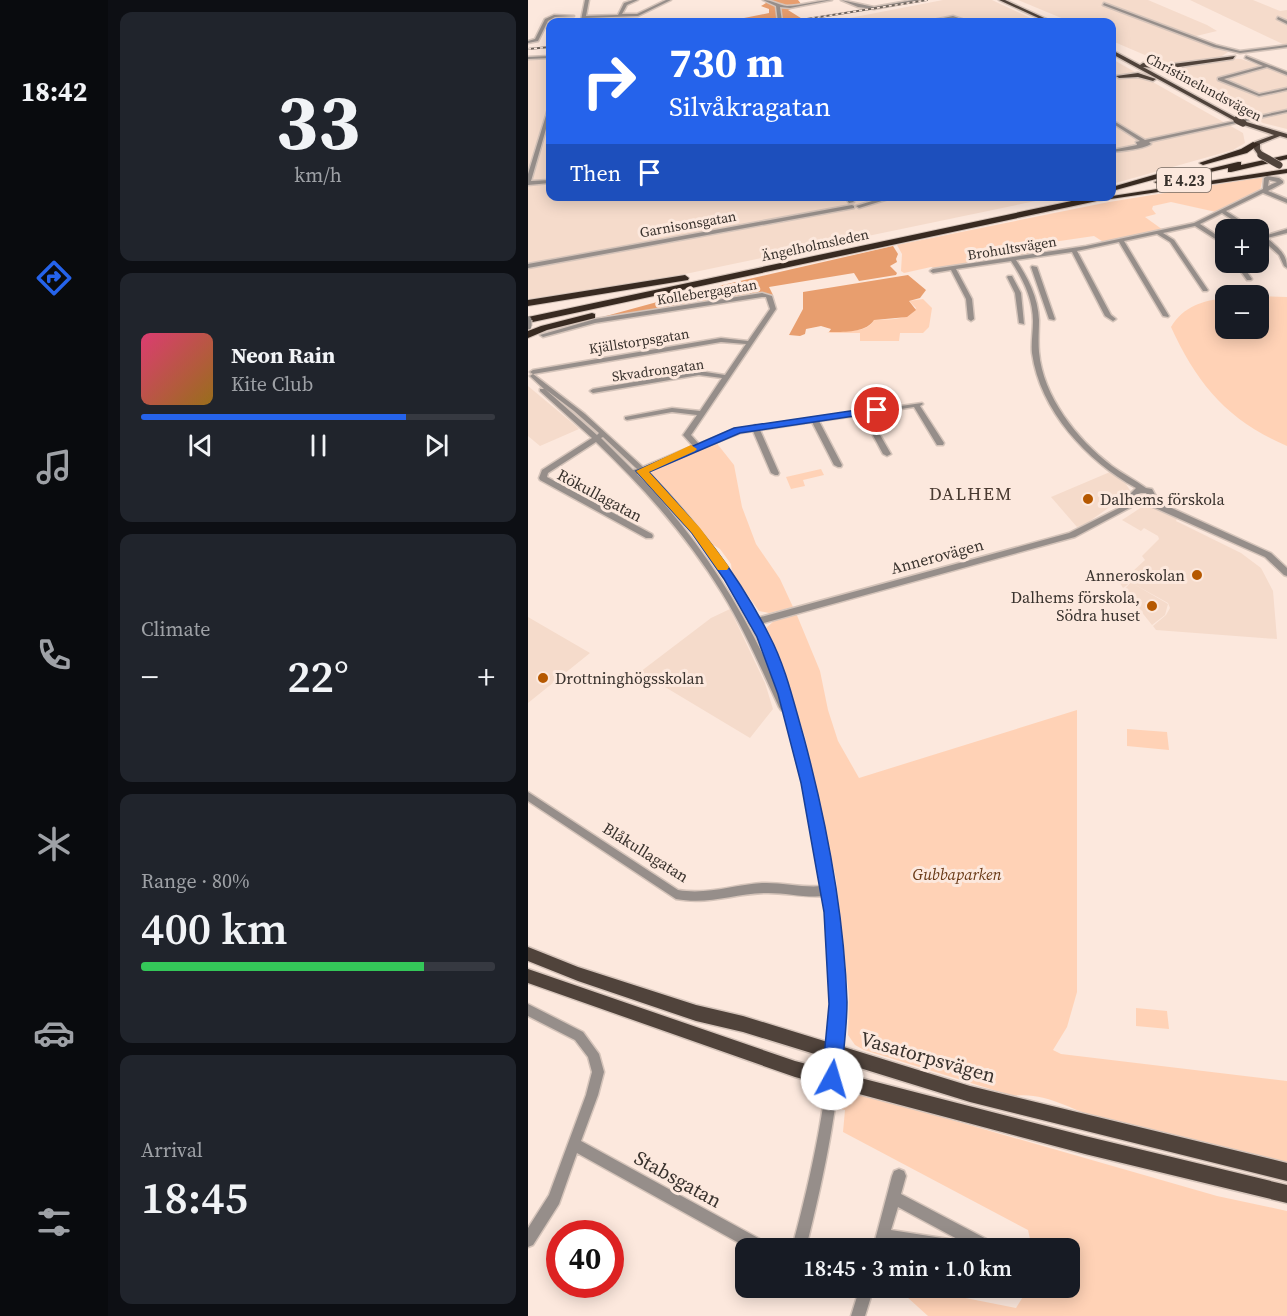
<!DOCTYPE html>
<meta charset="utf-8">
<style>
:root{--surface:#171b24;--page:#20242c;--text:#f1f3f6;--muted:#9ea1a6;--line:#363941;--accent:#2563eb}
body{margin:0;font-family:"Source Serif 4",serif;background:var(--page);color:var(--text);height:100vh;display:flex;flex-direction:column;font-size:22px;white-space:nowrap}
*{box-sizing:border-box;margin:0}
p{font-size:20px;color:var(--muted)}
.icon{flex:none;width:33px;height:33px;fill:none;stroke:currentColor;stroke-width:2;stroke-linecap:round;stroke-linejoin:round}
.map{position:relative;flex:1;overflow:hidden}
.sheet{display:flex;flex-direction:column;gap:12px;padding:12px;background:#0d0f14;width:420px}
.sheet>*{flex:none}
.banner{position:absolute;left:18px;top:18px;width:570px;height:183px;border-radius:12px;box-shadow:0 3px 15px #0003;background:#2563eb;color:#fff;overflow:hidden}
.tools{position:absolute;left:687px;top:219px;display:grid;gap:12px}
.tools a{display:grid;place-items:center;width:54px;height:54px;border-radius:12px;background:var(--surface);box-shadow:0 3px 15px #0003;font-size:30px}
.speed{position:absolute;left:18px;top:1220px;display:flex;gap:12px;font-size:30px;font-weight:700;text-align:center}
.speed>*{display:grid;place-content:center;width:78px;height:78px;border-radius:50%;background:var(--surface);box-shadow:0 3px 15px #0003;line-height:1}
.speed .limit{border:9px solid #d22;background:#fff;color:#111}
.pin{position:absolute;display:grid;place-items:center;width:51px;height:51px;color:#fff;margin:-26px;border:3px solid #fff;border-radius:50%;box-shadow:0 2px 6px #0007}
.me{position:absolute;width:66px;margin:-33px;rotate:6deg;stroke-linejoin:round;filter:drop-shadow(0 0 4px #0008)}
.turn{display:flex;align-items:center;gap:21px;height:126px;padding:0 24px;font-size:27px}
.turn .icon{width:78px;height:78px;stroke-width:2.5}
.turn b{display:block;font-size:42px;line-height:51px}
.then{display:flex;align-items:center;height:57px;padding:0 24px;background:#0003;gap:12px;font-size:22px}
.big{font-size:45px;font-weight:600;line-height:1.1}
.sheet .card{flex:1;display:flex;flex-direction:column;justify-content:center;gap:9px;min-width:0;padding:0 21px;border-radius:12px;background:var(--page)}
.sheet .dial{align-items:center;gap:0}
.dial b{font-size:78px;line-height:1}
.song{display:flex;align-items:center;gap:18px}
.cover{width:72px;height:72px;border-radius:9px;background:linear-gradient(135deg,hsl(340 70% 55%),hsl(40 70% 35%))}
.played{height:6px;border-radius:3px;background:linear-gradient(90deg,var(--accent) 75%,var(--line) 75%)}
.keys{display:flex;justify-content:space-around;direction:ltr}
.heat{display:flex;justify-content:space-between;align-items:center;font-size:33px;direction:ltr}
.charge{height:9px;border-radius:4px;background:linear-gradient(90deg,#34c759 80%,var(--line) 0)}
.trip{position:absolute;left:207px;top:1238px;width:345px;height:60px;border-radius:12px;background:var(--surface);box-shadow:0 3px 15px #0003;font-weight:600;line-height:60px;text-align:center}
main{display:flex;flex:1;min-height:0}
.tab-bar{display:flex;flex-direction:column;width:108px;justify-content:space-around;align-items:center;background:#090b0e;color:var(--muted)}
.tab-bar .icon{width:42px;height:42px}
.tab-bar .on{color:var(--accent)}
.tab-bar b{font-size:27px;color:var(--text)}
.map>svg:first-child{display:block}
</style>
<main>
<nav class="tab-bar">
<b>18:42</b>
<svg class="icon on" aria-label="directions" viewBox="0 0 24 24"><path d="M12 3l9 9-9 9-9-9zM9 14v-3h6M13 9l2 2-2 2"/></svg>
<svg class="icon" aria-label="music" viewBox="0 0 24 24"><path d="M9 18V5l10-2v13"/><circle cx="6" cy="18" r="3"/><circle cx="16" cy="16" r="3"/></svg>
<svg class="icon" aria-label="phone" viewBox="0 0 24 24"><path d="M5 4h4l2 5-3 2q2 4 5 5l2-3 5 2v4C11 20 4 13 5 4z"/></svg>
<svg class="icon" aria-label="climate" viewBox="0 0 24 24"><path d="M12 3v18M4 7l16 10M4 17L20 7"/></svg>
<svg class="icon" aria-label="car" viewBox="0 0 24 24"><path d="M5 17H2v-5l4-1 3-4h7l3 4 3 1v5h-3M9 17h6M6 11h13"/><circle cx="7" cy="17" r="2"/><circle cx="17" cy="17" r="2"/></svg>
<svg class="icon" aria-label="filters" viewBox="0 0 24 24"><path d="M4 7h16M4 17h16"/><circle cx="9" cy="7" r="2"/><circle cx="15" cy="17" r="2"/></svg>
</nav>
<section class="sheet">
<div class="card dial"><b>33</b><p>km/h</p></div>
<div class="card">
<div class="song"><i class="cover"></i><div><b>Neon Rain</b><p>Kite Club</p></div></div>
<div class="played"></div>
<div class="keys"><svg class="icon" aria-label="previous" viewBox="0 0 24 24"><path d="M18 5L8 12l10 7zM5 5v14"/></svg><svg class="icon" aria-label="pause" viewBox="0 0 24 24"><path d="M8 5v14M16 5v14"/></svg><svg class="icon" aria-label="next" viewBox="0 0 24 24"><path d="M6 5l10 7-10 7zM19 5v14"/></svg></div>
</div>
<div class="card"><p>Climate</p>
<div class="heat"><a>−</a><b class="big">22°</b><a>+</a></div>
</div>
<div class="card"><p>Range · 80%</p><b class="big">400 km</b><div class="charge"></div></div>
<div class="card"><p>Arrival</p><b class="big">18:45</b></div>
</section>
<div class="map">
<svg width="759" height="1316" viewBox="0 0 759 1316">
<rect width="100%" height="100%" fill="#fce8dd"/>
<path fill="#f5dbcb" d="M415 0H464L511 22H301Z
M490 0H620L679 25 689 31 664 37 700 52 691 58 713 59 759 75V129L735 123 654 79 646 69 638 64 584 41V22H543Z
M662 0H725L752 11 759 10V46Z
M22 58V196L527 197 138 278 0 299V59Z
M584 59 715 133 717 143 705 150 584 184Z
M0 386 48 426 51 429 12 446 0 436Z
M582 472 598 484 603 492 559 523 549 527 523 497Z
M622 504 649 519 648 521 713 553 733 568 745 591 749 639 628 630 625 626 638 615 642 608 640 603 604 583 640 604 637 615 624 625 596 590 603 582 595 588 592 583 617 560 614 556 631 539 630 536 616 528 613 531 594 520 617 505Z
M202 609 237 683 245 709 222 738 112 672 183 618Z
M0 617 62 653 0 703Z"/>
<path fill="#ffd2b6" d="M735 177 732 191 688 212 643 202 625 206 624 209 628 214 617 217 635 230 577 243 566 236 518 243 526 252 411 269 403 267 376 273 373 271 374 254 369 245 581 202Z
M731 296 759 297V446C700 421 669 384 643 327 656 306 674 301 697 298L698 328H730Z
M395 299 404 308 401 327 395 333H372L371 341H332V333H299C314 328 337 336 346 320 360 319 381 321 388 308L381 301Z
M187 441 206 465 214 507 228 544 252 579 265 607 241 613 231 611 204 573 203 564 192 549 182 543 167 524 122 476 125 469Z
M293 469 296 475 275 480 277 486 263 489 258 477Z
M268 613 292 671 300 710 310 741 331 778 549 710V992L539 1027 525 1050 533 1054 759 1081V1164C697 1149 634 1136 572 1118 543 1110 516 1091 485 1096L336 1050 327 1045 320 1035 321 996 308 879 287 782 277 737 237 629 247 620Z
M599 729 639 732 641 750 599 746Z
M608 1008 639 1011 641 1029 608 1026Z
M323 1091 689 1196 759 1211V1316H400L368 1287H382L488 1308 501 1287H542V1248H504L500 1230 315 1132 317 1110 310 1108 316 1095Z"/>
<path fill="#e89e6e" d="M236 0H270L274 5 260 10 276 20 235 22 216 18 241 13V9L233 6 238 3Z
M365 246 370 254 368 259 369 262 362 266 369 273 368 275 331 281 326 273 241 287 245 295 234 293 174 303 173 300 132 309 67 319 173 290Z
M380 275 398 290 392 298 381 301 388 310 379 317 346 320C338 333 315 332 301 332L303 329 293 326 278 329 277 334 272 336 261 335 275 309V292Z"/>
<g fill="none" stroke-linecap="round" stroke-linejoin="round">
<g stroke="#d5c4ba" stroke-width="3">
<path id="minor" d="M57 0H61L58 16 90 15 96 3 105 0H110L99 5 94 14H109L138 0H143L110 16 57 18 55 21 53 20Z
M235 0C244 0 251 5 259 6 274 6 289 0 304 0L262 8 252 7 254 22H250L248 6Z
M313 0 346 7 385 0H393L346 9 330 7Z
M576 3 688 45 712 51 759 45V47L712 53 686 47 575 5Z
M26 15 46 16 27 17 20 21 10 41 0 43V41L7 39 17 19Z
M425 16 442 22C435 22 429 18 422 19 413 19 405 23 396 22Z
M750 17 759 21V24L749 19Z
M22 56V58L0 59V57Z
M718 56 759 72V75L739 67 696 79 731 94 759 88V90L731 96 690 80V78L735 66 717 58Z
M22 108V115L3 181 22 180V183L0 185V174L20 109Z
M759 110V112L621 142 623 144C615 149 595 151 584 152V150L609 145 608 142 612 141 584 123V120L617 140Z
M739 176 751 178 755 181V183L740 191 759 199V203L735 193 698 211 727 230H720L694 213 672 224 693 238 698 243V249L689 240 667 226 635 233 646 240 680 290 679 291H675L642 242 629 234 596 241 641 316 640 317 635 316 591 242 549 251 583 315 588 319 585 321 577 316 544 252 488 260C500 278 510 297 511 320 511 330 510 341 511 352 515 397 549 439 584 466 595 474 607 480 618 488L624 489 629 498 626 500 743 553 759 568V576L756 575 737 557 616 503 607 505 547 537 232 624C265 694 283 769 298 845 308 898 317 952 316 1007 314 1089 298 1169 278 1248H264C285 1169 303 1087 304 1005 305 968 301 932 296 896 275 898 256 892 236 893 205 894 180 905 148 899L0 801V792L150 890C179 895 205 885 234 883 254 882 274 888 294 886L277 794 256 711 253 710 251 707C233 668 216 629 194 593 159 536 115 487 68 442L20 473 19 477 124 534 125 536 124 538H118L12 480 11 478 14 470 64 438 12 391V389H16L2 376 5 374 2 372 5 370 193 338 220 341 242 309 238 297H234L67 323 15 337 12 335 67 319 234 293 244 296 248 309 163 435 171 444 207 429 224 427 227 425 230 426 394 403 395 404 392 406 416 443 415 445H409L386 407 340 414 363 454 359 456 355 454 334 415 291 421 314 465 313 467H310L306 465 284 422 232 430 251 473 250 475H247L243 473 225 431 212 433 118 470C162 514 201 563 229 618L541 533 607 500 602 494 608 488C559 461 512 411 504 353 503 343 505 332 505 321 505 299 495 279 483 261L428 269 444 299 446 319 443 321 440 319 438 299 423 270 405 273 402 271 405 269 558 246 666 223 735 189 736 178ZM741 180 749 182 740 186ZM193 342 218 344 197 375 171 371 65 389 62 391 65 393 171 375 194 378 172 411 144 408 97 417V419L99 420 144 412 169 415 155 435 165 446 115 467 57 414 5 374ZM17 389 46 411 71 433 69 435ZM75 437 109 469 105 470 73 438ZM112 473C155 516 190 563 219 616L221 621 220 623 224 626 240 665C206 594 164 531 109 474ZM613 493H618L621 497C617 499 613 498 610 494Z
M316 196H321L326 202 321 203Z
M360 196H370L331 208 328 206Z
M324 205 326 206V208L0 268V264Z
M759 229V233L739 238C749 247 759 253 759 268L756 266 751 255 730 236V231L736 236Z
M706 262H712L724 279 723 280H719Z
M504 266 509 267 527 319 526 320 521 319 503 267Z
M480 276H484L493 293 496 324 491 323 487 293 479 277Z
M0 1004 55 1032 71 1054 76 1072 70 1095 53 1141 239 1243 241 1248H220L49 1153 31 1204 5 1245 0 1247V1228L21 1195 58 1095 64 1072 60 1057 47 1040 0 1016Z
M371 1169 376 1171 378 1176 373 1194 466 1243 468 1248H447L442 1245 443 1248H390L360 1244 359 1248H345L364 1176 366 1171ZM370 1207 433 1241 363 1230Z
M332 1287H346L337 1316H323Z"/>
</g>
<g stroke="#d5c4ba" stroke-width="3">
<path id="major" d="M471 0H477L525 22H519Z
M584 50 612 65 615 63 637 65 707 56 705 59 637 69 615 67 712 120 707 121 584 54Z
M610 73 628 79 625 81 610 77 591 78 588 76Z
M715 121 759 134V138L752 136 732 144V149L736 155 731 156 726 149 727 142 746 135 713 124V122Z
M0 947 50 967 168 1005 215 1016 442 1086 759 1163V1181L442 1102 215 1032 168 1021 50 981 0 961Z
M0 969 267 1061 557 1136 759 1185V1203L557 1154 267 1077 0 983Z"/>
</g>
<g stroke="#d5c4ba" stroke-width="2">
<path id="highway" d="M725 142 732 144 719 153 675 165 671 163 713 149Z
M759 155V159L703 172H700V168L630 184 626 182 710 162H713V165Z
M759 169V173L569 201 0 323V317L567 196H584Z
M636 172 640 174 639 176 584 191V187Z
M157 275 161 278 160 280 0 306V300Z
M64 313 67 314V318L19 330 0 338V331L13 326Z"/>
</g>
<use href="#minor" fill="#968e8a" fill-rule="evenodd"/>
<use href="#major" fill="#50433b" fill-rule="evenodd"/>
<use href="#highway" fill="#382a21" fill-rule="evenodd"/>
<g stroke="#6f655e" stroke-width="2">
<path id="rail" d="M260 22 399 0
M0 49 22 47"/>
</g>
<use href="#rail" stroke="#fce8dd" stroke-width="1.5" stroke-dasharray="3" stroke-linecap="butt"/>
<g stroke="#d5c4ba" stroke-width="9" stroke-linecap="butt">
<path id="minor-bridge" d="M0 320V326"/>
</g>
<g stroke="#d5c4ba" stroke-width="8" stroke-linecap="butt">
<path id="major-bridge" d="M709 120 715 123
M733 155 751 165"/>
</g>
<use href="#minor-bridge" stroke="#968e8a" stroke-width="7"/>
<use href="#major-bridge" stroke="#50433b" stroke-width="7"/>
</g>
<path fill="#2563eb" stroke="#184099" stroke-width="1.5" d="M349 407 355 410 353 412 212 433 121 472C170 525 208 570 241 635 258 667 266 704 276 738 299 824 316 913 319 1002 319 1027 315 1054 313 1079L310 1086 304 1088 297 1086 294 1079 301 1004 296 912 273 783 250 694 229 637 196 579 164 533 108 471 206 428Z"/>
<path fill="#f59e0b" d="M163 445 169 449 167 451 121 472 172 528 199 564 201 567 199 570H190L164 533 108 471Z"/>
<g fill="#b55800" stroke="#fce8dd" stroke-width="2">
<circle cx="560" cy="499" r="6"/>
<circle cx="669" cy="575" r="6"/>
<circle cx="624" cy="606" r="6"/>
<circle cx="15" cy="678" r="6"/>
</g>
<g text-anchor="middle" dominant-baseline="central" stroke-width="6" stroke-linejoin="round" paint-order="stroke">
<g font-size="14" fill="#39322d" stroke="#fce8dd">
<text transform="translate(676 87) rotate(28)">Christinelundsvägen</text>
<text transform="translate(160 224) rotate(-10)">Garnisonsgatan</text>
<text transform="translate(287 245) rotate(-12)">Ängelholmsleden</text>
<text transform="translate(484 248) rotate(-9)">Brohultsvägen</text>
<text transform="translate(179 292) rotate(-9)">Kollebergagatan</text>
<text transform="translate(111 341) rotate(-9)">Kjällstorpsgatan</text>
<text transform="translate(130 370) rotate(-8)">Skvadrongatan</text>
</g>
<rect fill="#fce8dd" stroke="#746962" stroke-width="1.5" x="629" y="168" width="54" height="24" rx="4.5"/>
<g font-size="15" font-weight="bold" fill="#39322d">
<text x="656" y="180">E 4.23</text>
</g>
<g font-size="16" fill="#39322d" stroke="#fce8dd">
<text transform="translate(72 495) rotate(28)">Rökullagatan</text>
<text transform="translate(409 556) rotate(-15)">Annerovägen</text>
<text transform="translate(118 852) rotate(32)">Blåkullagatan</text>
</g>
<g font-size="16" fill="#39322d" stroke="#fce8dd" text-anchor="start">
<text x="572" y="499">Dalhems förskola</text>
<text x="657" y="575" text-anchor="end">Anneroskolan</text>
<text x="612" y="597" text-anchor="end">Dalhems förskola,<tspan x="612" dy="18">Södra huset</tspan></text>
<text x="27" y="678">Drottninghögsskolan</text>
</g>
<g font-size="16" font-style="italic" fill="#683815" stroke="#fce8dd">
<text x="429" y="874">Gubbaparken</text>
</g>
<g font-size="18" letter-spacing="1.5" fill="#493a31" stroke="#fce8dd">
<text x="443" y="493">DALHEM</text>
</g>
<g font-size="20" fill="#39322d" stroke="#fce8dd">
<text transform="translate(400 1057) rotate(16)">Vasatorpsvägen</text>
<text transform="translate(150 1179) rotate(29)">Stabsgatan</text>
</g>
</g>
</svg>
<div class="tools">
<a>+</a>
<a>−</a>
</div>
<div class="speed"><div class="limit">40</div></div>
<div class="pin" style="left:349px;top:410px;background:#d93025"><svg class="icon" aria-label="arrive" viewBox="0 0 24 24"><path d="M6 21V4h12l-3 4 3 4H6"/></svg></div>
<svg class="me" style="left:304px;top:1079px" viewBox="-20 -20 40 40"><circle r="19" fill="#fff"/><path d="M0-13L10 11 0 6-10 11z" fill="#2563eb"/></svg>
<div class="trip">18:45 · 3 min · 1.0 km</div>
<div class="banner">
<div class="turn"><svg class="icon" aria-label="right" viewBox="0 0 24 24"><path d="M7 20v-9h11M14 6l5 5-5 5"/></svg><div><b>730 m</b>Silvåkragatan</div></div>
<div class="then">Then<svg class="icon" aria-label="arrive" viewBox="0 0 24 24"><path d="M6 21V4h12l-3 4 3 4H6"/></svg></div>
</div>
</div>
</main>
